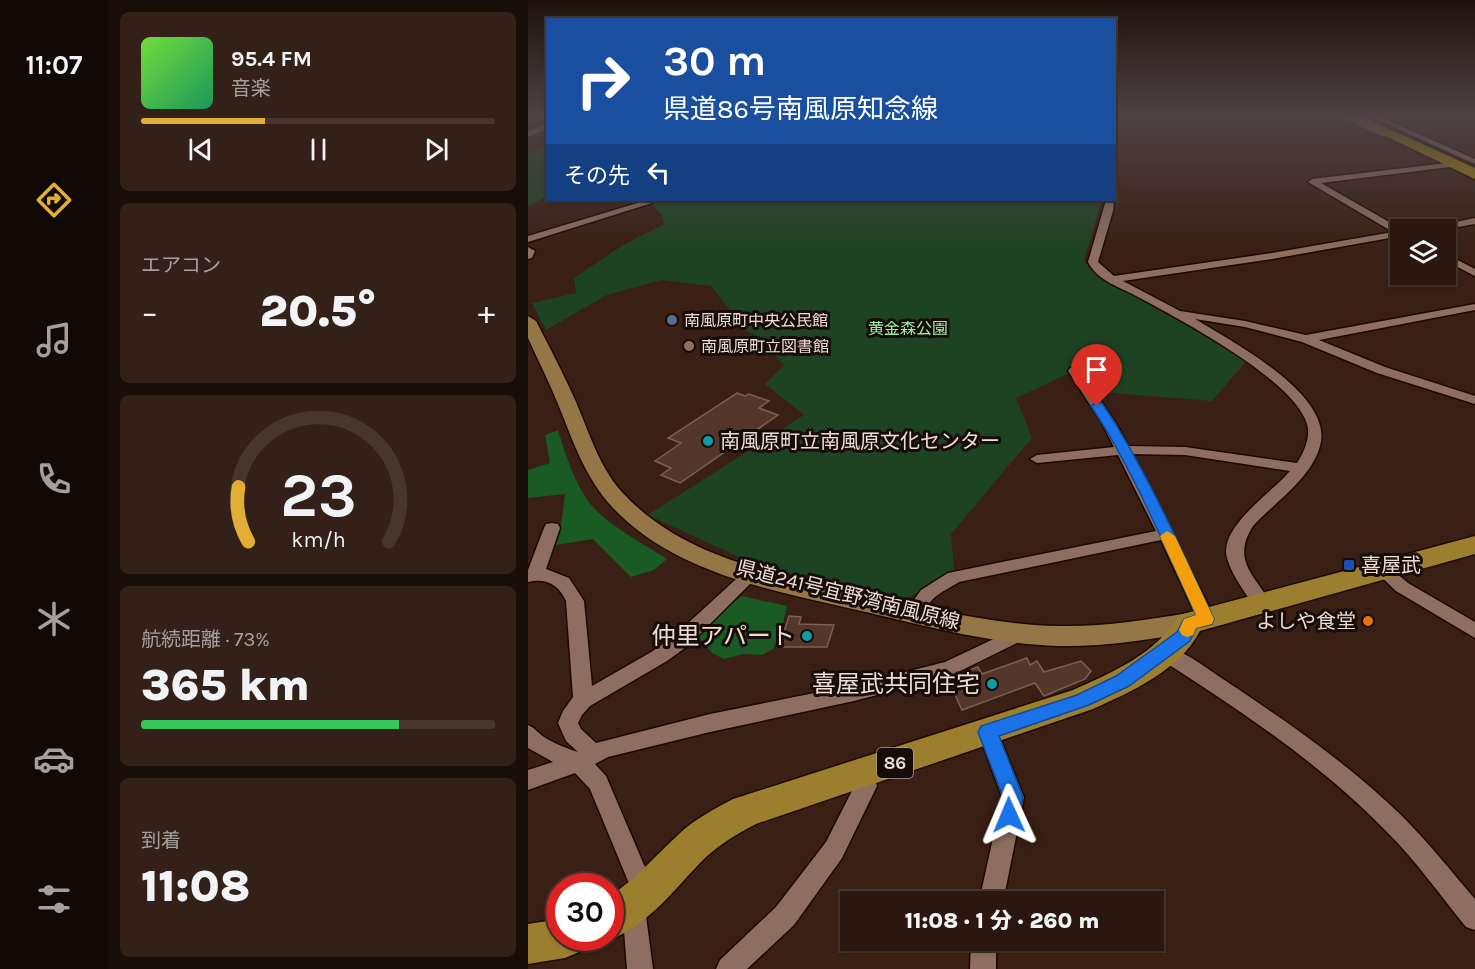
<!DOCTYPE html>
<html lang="ja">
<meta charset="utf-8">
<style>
:root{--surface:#2b170f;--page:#332018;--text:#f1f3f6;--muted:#a69f9e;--line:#47362f;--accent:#e3ae35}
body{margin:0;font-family:Karla,"Noto Sans JP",sans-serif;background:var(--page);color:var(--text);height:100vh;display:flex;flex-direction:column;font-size:22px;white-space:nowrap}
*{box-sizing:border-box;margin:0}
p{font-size:20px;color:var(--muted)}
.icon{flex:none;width:33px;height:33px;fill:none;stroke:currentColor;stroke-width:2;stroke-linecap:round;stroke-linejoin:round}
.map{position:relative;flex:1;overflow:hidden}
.sheet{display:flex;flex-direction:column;gap:12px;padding:12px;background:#180d08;width:420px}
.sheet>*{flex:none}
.banner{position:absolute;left:18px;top:18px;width:570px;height:183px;border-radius:0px;box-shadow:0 2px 4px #0004,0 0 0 2px var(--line);background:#1a4fa0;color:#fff;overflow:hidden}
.tools{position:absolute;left:862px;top:219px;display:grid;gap:12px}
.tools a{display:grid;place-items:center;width:66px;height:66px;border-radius:0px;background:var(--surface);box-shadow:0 2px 4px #0004,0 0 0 2px var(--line);font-size:30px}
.speed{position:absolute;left:18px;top:873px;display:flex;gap:12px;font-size:30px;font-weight:700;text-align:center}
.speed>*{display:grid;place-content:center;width:78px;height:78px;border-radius:50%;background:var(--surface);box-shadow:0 2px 4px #0004,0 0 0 2px var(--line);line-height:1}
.speed .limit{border:9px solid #d22;background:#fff;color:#111}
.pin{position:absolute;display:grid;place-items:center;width:51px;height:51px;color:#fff;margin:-62px -26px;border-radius:50% 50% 50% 0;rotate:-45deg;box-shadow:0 0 6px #0007}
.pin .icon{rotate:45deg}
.me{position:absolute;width:66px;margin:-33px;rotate:359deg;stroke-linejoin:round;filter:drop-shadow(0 0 4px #0008)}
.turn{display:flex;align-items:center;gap:21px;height:126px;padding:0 18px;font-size:27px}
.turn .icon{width:78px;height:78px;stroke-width:2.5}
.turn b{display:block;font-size:42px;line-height:51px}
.then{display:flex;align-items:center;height:57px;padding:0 18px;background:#0003;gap:12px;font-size:22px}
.big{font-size:45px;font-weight:800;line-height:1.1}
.sheet .tile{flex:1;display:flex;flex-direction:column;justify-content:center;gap:9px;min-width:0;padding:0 21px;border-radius:9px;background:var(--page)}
.sheet .dial{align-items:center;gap:0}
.dial svg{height:156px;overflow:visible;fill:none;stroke:var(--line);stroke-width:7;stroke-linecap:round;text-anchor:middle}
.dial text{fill:var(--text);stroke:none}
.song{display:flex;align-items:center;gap:18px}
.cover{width:72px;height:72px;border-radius:9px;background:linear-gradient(135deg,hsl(100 70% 55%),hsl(150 70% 35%))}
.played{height:6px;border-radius:3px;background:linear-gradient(90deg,var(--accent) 35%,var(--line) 35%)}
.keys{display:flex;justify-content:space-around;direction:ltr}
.heat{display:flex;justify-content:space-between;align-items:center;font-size:33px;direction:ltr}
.charge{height:9px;border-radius:4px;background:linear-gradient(90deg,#34c759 73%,var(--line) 0)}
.trip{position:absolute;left:312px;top:891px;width:324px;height:60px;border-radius:0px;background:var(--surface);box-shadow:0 2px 4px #0004,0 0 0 2px var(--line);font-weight:800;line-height:60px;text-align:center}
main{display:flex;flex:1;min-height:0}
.tab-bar{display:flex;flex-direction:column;width:108px;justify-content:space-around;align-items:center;background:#110906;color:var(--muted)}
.tab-bar .icon{width:42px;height:42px}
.tab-bar .on{color:var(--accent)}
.tab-bar b{font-size:27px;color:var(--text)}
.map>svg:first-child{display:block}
</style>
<main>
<nav class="tab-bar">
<b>11:07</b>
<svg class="icon on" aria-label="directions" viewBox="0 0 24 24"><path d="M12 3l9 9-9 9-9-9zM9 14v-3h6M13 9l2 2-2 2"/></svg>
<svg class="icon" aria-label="music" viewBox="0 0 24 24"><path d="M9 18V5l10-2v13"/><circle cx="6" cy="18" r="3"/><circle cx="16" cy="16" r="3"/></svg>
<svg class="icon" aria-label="phone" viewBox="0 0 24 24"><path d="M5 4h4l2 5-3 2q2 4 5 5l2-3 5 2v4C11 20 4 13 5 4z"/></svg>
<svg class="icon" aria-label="climate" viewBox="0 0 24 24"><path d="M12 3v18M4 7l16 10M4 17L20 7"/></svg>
<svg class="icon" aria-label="car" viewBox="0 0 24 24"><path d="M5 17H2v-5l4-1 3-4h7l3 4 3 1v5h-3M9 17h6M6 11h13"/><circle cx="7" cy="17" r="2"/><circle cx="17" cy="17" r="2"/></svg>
<svg class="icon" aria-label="filters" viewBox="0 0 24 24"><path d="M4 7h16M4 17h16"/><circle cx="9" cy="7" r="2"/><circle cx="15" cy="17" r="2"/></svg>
</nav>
<section class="sheet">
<div class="tile">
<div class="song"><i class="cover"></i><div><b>95.4 FM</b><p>音楽</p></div></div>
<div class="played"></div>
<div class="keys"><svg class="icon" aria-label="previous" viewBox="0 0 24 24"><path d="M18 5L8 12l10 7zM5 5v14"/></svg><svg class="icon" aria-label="pause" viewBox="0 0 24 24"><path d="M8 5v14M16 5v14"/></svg><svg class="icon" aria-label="next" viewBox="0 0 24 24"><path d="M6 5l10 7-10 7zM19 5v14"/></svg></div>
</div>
<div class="tile"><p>エアコン</p>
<div class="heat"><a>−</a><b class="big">20.5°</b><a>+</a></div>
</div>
<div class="tile dial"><svg viewBox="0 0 100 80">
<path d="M14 69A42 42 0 1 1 86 69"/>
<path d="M14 69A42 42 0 0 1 9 41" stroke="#e3ae35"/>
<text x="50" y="56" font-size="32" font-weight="700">23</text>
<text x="50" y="72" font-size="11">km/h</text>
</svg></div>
<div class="tile"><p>航続距離 · 73%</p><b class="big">365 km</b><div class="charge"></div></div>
<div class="tile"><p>到着</p><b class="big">11:08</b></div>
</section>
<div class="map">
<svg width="947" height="969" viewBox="0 0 947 969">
<rect width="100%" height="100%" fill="#391f14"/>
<path fill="#1e4323" d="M19 146V196L0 207V153Z
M119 200H574L556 261 567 272 670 330 718 361 684 401 573 392 546 371 488 398 504 438 423 534 426 571 376 600 230 566 120 515 276 415 237 384 256 365 229 336 204 324 205 314 183 286 133 280 79 295 18 330 4 303 48 293 46 278 95 245 136 224 134 215Z"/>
<path fill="#1a5a25" d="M30 430C37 453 45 478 58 498 74 523 115 543 139 559L126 570 103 577 65 539 28 545 32 534 37 494 0 498V470L22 463 17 435Z
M214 596 259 606 253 632 245 649 234 655 216 654 196 659 184 653 171 637 186 617Z"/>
<path fill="#53372b" stroke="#7e5f52" stroke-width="1.5" d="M209 393 217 396 221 394 241 401 231 408 250 415 152 483 133 475 143 468 127 461 153 443 140 438Z
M261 616 273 617 271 624 306 625 299 647H251Z
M499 658 502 665 509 661 516 672 553 661 563 671 557 679 516 696 507 683 434 710 422 684 435 681 432 674 450 667 454 674Z"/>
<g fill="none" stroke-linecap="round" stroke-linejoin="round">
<g stroke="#1f0801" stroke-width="3">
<path id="minor" d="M808 115H818L862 135 855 137Z
M839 115H848L947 159V164Z
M919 163 923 165 922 167 793 183 875 230H873V236L744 259 595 281 652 311 717 321 778 335 947 304V310L791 340 857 367 947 396V404L849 373 774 342 717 327 667 319C703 341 807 395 792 446 783 479 747 502 725 526 703 561 727 575 744 605L741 610 735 612 729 610C718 594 704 576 699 558 690 527 746 491 762 471L657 455 604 454 687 619 684 624 678 626 672 624 633 540 431 582C423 587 413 592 406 598 396 607 395 624 379 619L376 614 393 590 420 573 628 531 590 455 509 463 502 459 509 455 586 447 574 423 540 371 542 368H550L588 423 600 446 657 447 769 463C776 452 783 437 779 424 766 380 653 320 612 298 594 288 569 281 560 262L578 200H586L585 211 570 262 586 276 744 253 865 232 780 182 784 179Z
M112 200H121L124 203 0 242V236L113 202Z
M947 218V224L913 230H890Z
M0 247 7 251 4 258 0 259Z
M918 254 947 269V276L918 261Z
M24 523 30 524 32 528 18 569 41 578 56 601 64 686 125 651 147 635 217 571H229L231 575 161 645 139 661 62 706 54 715 50 723 53 729 68 743 182 714 326 685 417 662 493 626 499 628 502 633 499 638 422 676 326 701 182 732 80 757 67 764 78 776 116 865 131 890 127 898 116 901 125 969H99L94 905 97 896 107 893 100 881 62 789 47 773 0 790V770L25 762 0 748V725C7 728 10 733 16 737 27 744 38 748 50 752L38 741 30 723 35 711 45 697 38 601C30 584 18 578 0 582V570L16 528 18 524Z
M854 564 860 566 880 583 947 622V638L868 591 846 570 848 566Z
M636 645C661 653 685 673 707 687 765 726 824 767 874 816 900 842 923 871 947 899V930L938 927C912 895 888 861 859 832 792 763 710 709 629 657L627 652 629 647Z
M460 723 467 726 496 797 475 902H451L474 797 450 732 453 726Z
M335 764 343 767 349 786 314 858 266 925 219 969H188L192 960 248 907 298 842 327 785 324 774 327 767Z
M443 940H468V969H442Z"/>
</g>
<g stroke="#1f0801" stroke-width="2">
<path id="tertiary" d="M20 123V129L0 137V131Z"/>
</g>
<g stroke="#1f0801" stroke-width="3">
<path id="secondary" d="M0 316 8 321C22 348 36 375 48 402 61 432 71 466 93 491 157 562 259 576 348 596 408 610 469 625 531 626 575 627 617 620 661 613L670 616 674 623 670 630 661 633C617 640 575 647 530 646 465 644 401 627 338 612 250 591 150 576 85 508 57 478 45 441 30 404 21 382 10 360 0 338Z"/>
</g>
<g stroke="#1f0801" stroke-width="3">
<path id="primary" d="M947 536V554L672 631C652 670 603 692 565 709L228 824C209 834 192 844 177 858 146 889 124 922 82 940L77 938H82V896C109 878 128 855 151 834 167 819 186 809 205 799L545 690C583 673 630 653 651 615Z
M32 919V938H57L51 952 37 958 0 964V924Z"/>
</g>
<g stroke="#1f0801" stroke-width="4">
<path id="motorway" d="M814 115H831L947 168V179Z"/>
</g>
<use href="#minor" fill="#8d6e60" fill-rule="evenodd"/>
<use href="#tertiary" fill="#8d6e60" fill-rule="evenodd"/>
<use href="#secondary" fill="#947647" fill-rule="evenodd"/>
<use href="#primary" fill="#9c7f2e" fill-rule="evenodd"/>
<use href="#motorway" fill="#a68a0d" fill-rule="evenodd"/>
</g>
<linearGradient id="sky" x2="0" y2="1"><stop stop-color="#1f110b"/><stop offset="0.46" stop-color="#4e4245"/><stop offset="1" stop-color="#4e4245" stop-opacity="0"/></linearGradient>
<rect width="947" height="251" fill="url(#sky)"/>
<path fill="#1a73e8" stroke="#114b97" stroke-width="1.5" d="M569 402 574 403C617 467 653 549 686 619L684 624 668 628 662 641 601 686 561 705 471 736 495 797 489 822 481 825 474 822 471 815 475 797 450 732 453 726 549 695 588 676 649 632 656 619 668 615C637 547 605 469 563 406Z"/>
<path fill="#f59e0b" d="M639 531 647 536 686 619 684 624 668 628 665 635 659 637 654 635 651 630 656 619 668 615 632 536Z"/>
<circle fill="#5c6f8a" stroke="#180c08" stroke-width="2" cx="144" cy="320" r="6"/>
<circle fill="#8d6e63" stroke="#180c08" stroke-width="2" cx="161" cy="346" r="6"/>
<g fill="#0f9aa8" stroke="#180c08" stroke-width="2">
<circle cx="180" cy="441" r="6"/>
<circle cx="279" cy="636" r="6"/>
<circle cx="464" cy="684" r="6"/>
</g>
<rect fill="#1a4fb4" stroke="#180c08" stroke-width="2" x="815" y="559" width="12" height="12" rx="3"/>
<circle fill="#e8710a" stroke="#180c08" stroke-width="2" cx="840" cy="621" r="6"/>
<g text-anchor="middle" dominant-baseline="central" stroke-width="6" stroke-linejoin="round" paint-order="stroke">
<g font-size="16" fill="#eedcd4" stroke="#180c08" text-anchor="start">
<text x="156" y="320">南風原町中央公民館</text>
<text x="173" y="346">南風原町立図書館</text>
</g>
<g font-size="16" fill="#9af1a3" stroke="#180c08">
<text x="380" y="328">黄金森公園</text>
</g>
<rect fill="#180c08" stroke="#ae9e97" stroke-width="1.5" x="349" y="748" width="36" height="30" rx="4.5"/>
<g font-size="18" font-weight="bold" fill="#eedcd4">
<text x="367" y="763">86</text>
</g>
<g font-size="20" fill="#eedcd4" stroke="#180c08" text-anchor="start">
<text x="192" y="441">南風原町立南風原文化センター</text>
<text x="833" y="565">喜屋武</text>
<text x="828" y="621" text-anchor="end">よしや食堂</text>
</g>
<g font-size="20" fill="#eedcd4" stroke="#180c08">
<text transform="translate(320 595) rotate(14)">県道241号宜野湾南風原線</text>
</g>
<g font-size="24" fill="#eedcd4" stroke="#180c08" text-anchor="end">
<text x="267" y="636">仲里アパート</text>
<text x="452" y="684">喜屋武共同住宅</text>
</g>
</g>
</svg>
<div class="tools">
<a><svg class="icon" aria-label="layers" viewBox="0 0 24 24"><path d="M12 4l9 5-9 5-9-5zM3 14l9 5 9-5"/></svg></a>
</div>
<div class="speed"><div class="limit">30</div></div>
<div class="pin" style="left:569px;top:406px;background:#d93025"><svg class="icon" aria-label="arrive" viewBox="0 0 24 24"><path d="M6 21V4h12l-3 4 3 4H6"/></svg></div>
<svg class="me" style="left:481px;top:815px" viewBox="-20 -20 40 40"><path d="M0-17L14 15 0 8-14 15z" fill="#1a73e8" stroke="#fff" stroke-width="4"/></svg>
<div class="trip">11:08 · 1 分 · 260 m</div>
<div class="banner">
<div class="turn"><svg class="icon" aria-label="right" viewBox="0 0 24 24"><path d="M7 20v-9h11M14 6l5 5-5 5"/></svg><div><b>30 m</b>県道86号南風原知念線</div></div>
<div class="then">その先<svg class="icon" aria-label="left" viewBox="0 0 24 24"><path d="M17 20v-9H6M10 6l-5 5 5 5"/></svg></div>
</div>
</div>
</main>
